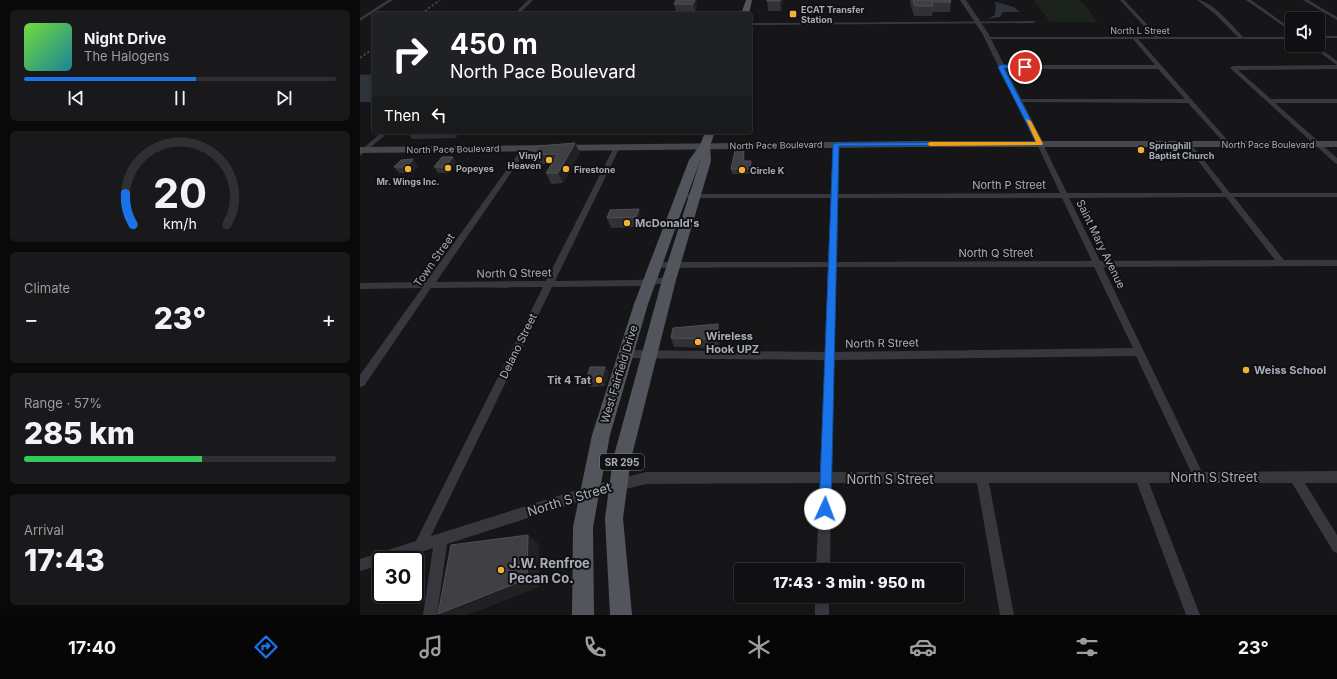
<!DOCTYPE html>
<meta charset="utf-8">
<style>
:root{--surface:#101012;--page:#19191b;--text:#f1f3f6;--muted:#9c9d9f;--line:#303032;--accent:#1a73e8}
body{margin:0;font-family:Inter,sans-serif;background:var(--page);color:var(--text);height:100vh;display:flex;flex-direction:column;font-size:15px;white-space:nowrap}
*{box-sizing:border-box;margin:0}
p{font-size:13px;color:var(--muted)}
.icon{flex:none;width:22px;height:22px;fill:none;stroke:currentColor;stroke-width:2;stroke-linecap:round;stroke-linejoin:round}
.map{position:relative;flex:1;overflow:hidden}
.details{display:flex;flex-direction:column;gap:10px;padding:10px;background:#09090a;width:360px}
.details>*{flex:none}
.top-card{position:absolute;left:12px;top:12px;width:380px;height:122px;border-radius:4px;box-shadow:0 2px 6px #0003,0 0 0 1px var(--line);background:#202124;color:#fff;overflow:hidden}
.buttons{position:absolute;left:925px;top:12px;display:grid;gap:8px}
.buttons a{display:grid;place-items:center;width:40px;height:40px;border-radius:4px;background:var(--surface);box-shadow:0 2px 6px #0003,0 0 0 1px var(--line);font-size:20px}
.speed{position:absolute;left:12px;top:551px;display:flex;gap:8px;font-size:20px;font-weight:700;text-align:center}
.speed>*{display:grid;place-content:center;width:52px;height:52px;border-radius:50%;background:var(--surface);box-shadow:0 2px 6px #0003,0 0 0 1px var(--line);line-height:1}
.speed .limit{border:2px solid #111;border-radius:6px;background:#fff;color:#111}
.pin{position:absolute;display:grid;place-items:center;width:34px;height:34px;color:#fff;margin:-17px;border:2px solid #fff;border-radius:50%;box-shadow:0 1px 4px #0007}
.me{position:absolute;width:44px;margin:-22px;rotate:2deg;stroke-linejoin:round;filter:drop-shadow(0 0 3px #0008)}
.turn{display:flex;align-items:center;gap:14px;height:84px;padding:0 12px;font-size:18px}
.turn .icon{width:52px;height:52px;stroke-width:2.5}
.turn b{display:block;font-size:28px;line-height:34px}
.then{display:flex;align-items:center;height:38px;padding:0 12px;background:#0003;gap:8px;font-size:15px}
.big{font-size:30px;font-weight:800;line-height:1.1}
.details .tile{flex:1;display:flex;flex-direction:column;justify-content:center;gap:6px;min-width:0;padding:0 14px;border-radius:6px;background:var(--page)}
.details .dial{align-items:center;gap:0}
.dial svg{height:104px;overflow:visible;fill:none;stroke:var(--line);stroke-width:7;stroke-linecap:round;text-anchor:middle}
.dial text{fill:var(--text);stroke:none}
.song{display:flex;align-items:center;gap:12px}
.cover{width:48px;height:48px;border-radius:6px;background:linear-gradient(135deg,hsl(100 70% 55%),hsl(190 70% 35%))}
.played{height:4px;border-radius:2px;background:linear-gradient(90deg,var(--accent) 55%,var(--line) 55%)}
.keys{display:flex;justify-content:space-around;direction:ltr}
.heat{display:flex;justify-content:space-between;align-items:center;font-size:22px;direction:ltr}
.charge{height:6px;border-radius:3px;background:linear-gradient(90deg,#34c759 57%,var(--line) 0)}
.trip{position:absolute;left:374px;top:563px;width:230px;height:40px;border-radius:4px;background:var(--surface);box-shadow:0 2px 6px #0003,0 0 0 1px var(--line);font-weight:800;line-height:40px;text-align:center}
.tab-bar{display:flex;height:64px;justify-content:space-around;align-items:center;background:#060607;color:var(--muted)}
.tab-bar .icon{width:28px;height:28px}
.tab-bar .on{color:var(--accent)}
.tab-bar b{font-size:18px;color:var(--text)}
main{display:flex;flex:1;min-height:0}
.map>svg:first-child{display:block}
</style>
<main>
<section class="details">
<div class="tile">
<div class="song"><i class="cover"></i><div><b>Night Drive</b><p>The Halogens</p></div></div>
<div class="played"></div>
<div class="keys"><svg class="icon" aria-label="previous" viewBox="0 0 24 24"><path d="M18 5L8 12l10 7zM5 5v14"/></svg><svg class="icon" aria-label="pause" viewBox="0 0 24 24"><path d="M8 5v14M16 5v14"/></svg><svg class="icon" aria-label="next" viewBox="0 0 24 24"><path d="M6 5l10 7-10 7zM19 5v14"/></svg></div>
</div>
<div class="tile dial"><svg viewBox="0 0 100 80">
<path d="M14 69A42 42 0 1 1 86 69"/>
<path d="M14 69A42 42 0 0 1 8 45" stroke="#1a73e8"/>
<text x="50" y="56" font-size="32" font-weight="700">20</text>
<text x="50" y="72" font-size="11">km/h</text>
</svg></div>
<div class="tile"><p>Climate</p>
<div class="heat"><a>−</a><b class="big">23°</b><a>+</a></div>
</div>
<div class="tile"><p>Range · 57%</p><b class="big">285 km</b><div class="charge"></div></div>
<div class="tile"><p>Arrival</p><b class="big">17:43</b></div>
</section>
<div class="map">
<svg width="977" height="615" viewBox="0 0 977 615">
<rect width="100%" height="100%" fill="#161618"/>
<path fill="#1c231d" d="M674 0H720L738 22H690Z"/>
<path fill="#2c353c" d="M636 2 654 7 660 12H643L640 17 627 19 635 15 636 4 634 3Z
M14 74V102H0V75Z"/>
<g fill="none" stroke-linecap="round" stroke-linejoin="round">
<path fill="#37383d" fill-rule="evenodd" d="M28 0H33L0 21V18Z
M168 0H173L159 14H154Z
M760 0H764L799 37H878L854 13 837 0C851 0 873 26 883 37H932V39H778L870 143V145H866L828 103 656 102 655 101 658 99H825L798 69H641L638 67 641 65H795L773 39H627L625 38 627 37H794Z
M886 0H891L932 29V32Z
M943 0H948L977 17V20Z
M676 21 674 23 390 25V23Z
M958 36H977V38H958Z
M950 45H955L977 61V65Z
M977 65V69L878 70 911 99H977V103H915L977 158V164L975 163 870 68 873 66Z
M22 132H29L0 156V151Z
M476 142 479 144 478 194 700 193 677 144 680 142 683 144 707 193H863L825 144 828 142 830 143 870 193H977V197H874L924 260H977V266L743 267 842 472 977 471V483H945L977 535V553L973 551 932 483H789L840 615H826L777 483H629L654 615H640L617 483H471L470 570H456L460 483 286 484 230 498 87 544 77 615H63L73 548 36 560H21V565L0 571V559L56 541 183 287 71 288 4 386 0 387V375L62 288 0 289V283L66 282 163 147 165 146 168 148 76 282 186 281 254 147 257 145 260 147 195 281 277 280 309 277 313 280 309 283 277 286 192 287 71 536 230 486 286 472H460L465 360 265 358 262 357 260 354 262 351 265 350 465 352 468 267 295 268 291 265 295 262H468L471 198H328L324 196 328 194H471L473 144ZM866 197 915 260 740 261 709 198ZM478 198H702L732 261 477 262ZM476 267H734L773 348 474 352ZM776 356 831 472H472L474 360Z
M455 596H469V615H455Z"/>
<path fill="#37383d" fill-rule="evenodd" d="M600 0H606L628 33 684 144 683 146 676 144 622 33Z"/>
<path fill="#45474d" fill-rule="evenodd" d="M556 141H977V147H556L0 153V147Z"/>
<path fill="#53555c" fill-rule="evenodd" d="M386 0H392L389 14H381Z
M345 132H355L350 146 351 161 316 280 271 459 263 518 272 615H250L245 518 253 459 302 280 341 158 288 304 250 435 233 527 234 615H212L213 527 232 435 274 304 329 160 340 145Z"/>
<path stroke="#4a4c52" stroke-width="1.5" stroke-dasharray="2.5 2" stroke-linecap="butt" d="M61 14 80 0
M0 58 14 48"/>
</g>
<path fill="#323236" d="M407 0H423L421 11H408Z
M550 0H590L591 2 590 12H573L572 16H554L550 3Z
M314 4H337L335 11H316Z
M47 132H102L96 138 52 139Z
M215 143 220 153 203 183 191 184 186 173 192 164H177L172 154Z
M93 157 97 163 89 173H78L74 167Z
M385 157V161H391L392 166 391 174H372L371 169Z
M53 159 58 166 51 173H39L34 167Z
M250 210 282 219 280 227 251 228 247 218Z
M358 324 361 333 359 348 314 347 311 338Z
M245 367 249 373 245 386 230 387 226 381Z"/>
<path fill="#212124" d="M335 0H337V4L335 11 333 4Z
M421 0H423L421 11 420 1Z
M92 132H102L96 138Z
M215 143 220 153 203 183 198 173Z
M384 151 385 157 384 166 383 161Z
M93 157 97 163 89 173 85 167Z
M53 159 58 166 51 173 47 167Z
M391 161 392 166 391 174 390 169Z
M279 209 282 219 280 227 276 217Z
M358 324 361 333 359 348 357 339Z
M245 367 249 373 245 386 241 380Z
M168 535 179 544V587L108 615H81L78 614Z"/>
<path fill="#3f3f44" stroke="#4f5156" d="M316 0H335L333 4H314Z
M407 0H421L420 1H407Z
M553 0H590L591 2H572L573 6H555Z
M215 143 198 173H186L198 154H172L178 146Z
M375 151H384L383 161H391L390 169H371Z
M82 157H93L85 167H74Z
M53 159 47 167H34L41 160Z
M279 209 276 217 247 218 250 210Z
M358 324 357 339 311 338 313 328Z
M230 367H245L241 380 226 381Z
M168 535 167 579 78 614 91 545Z"/>
<path fill="#1a73e8" stroke="#114b97" d="M641 65H665L668 67 665 68H644L683 144 682 145 479 146 471 509 469 514 465 515 461 514 459 509 473 144 476 143 676 142 638 67Z"/>
<path fill="#f59e0b" d="M666 119 671 121 683 144 682 145 570 146 567 144 570 142H676Z"/>
<g fill="#f2b134" stroke="#111113" stroke-width="1.5">
<rect x="429" y="10" width="8" height="8" rx="2"/>
<circle cx="781" cy="150" r="4"/>
<circle cx="189" cy="160" r="4"/>
<circle cx="88" cy="168" r="4"/>
<circle cx="48" cy="169" r="4"/>
<circle cx="206" cy="169" r="4"/>
<circle cx="382" cy="170" r="4"/>
<circle cx="267" cy="223" r="4"/>
<circle cx="338" cy="342" r="4"/>
<circle cx="886" cy="370" r="4"/>
<circle cx="239" cy="380" r="4"/>
<circle cx="141" cy="570" r="4"/>
</g>
<g text-anchor="middle" dominant-baseline="central" stroke-width="4" stroke-linejoin="round" paint-order="stroke">
<g font-size="9" font-weight="bold" fill="#a8adb8" stroke="#111113" text-anchor="start">
<text x="441" y="9">ECAT Transfer<tspan x="441" dy="10">Station</tspan></text>
<text x="789" y="145">Springhill<tspan x="789" dy="10">Baptist Church</tspan></text>
<text x="181" y="155" text-anchor="end">Vinyl<tspan x="181" dy="10">Heaven</tspan></text>
<text x="96" y="168">Popeyes</text>
<text x="214" y="169">Firestone</text>
<text x="390" y="170">Circle K</text>
<text x="48" y="181" text-anchor="middle">Mr. Wings Inc.</text>
</g>
<g font-size="9" fill="#a8adb8" stroke="#111113">
<text x="780" y="30">North L Street</text>
<text x="908" y="144">North Pace Boulevard</text>
<text transform="translate(416 145) rotate(-1)">North Pace Boulevard</text>
<text transform="translate(93 149) rotate(-1)">North Pace Boulevard</text>
</g>
<rect fill="#111113" stroke="#7b7e86" stroke-width="1" x="240" y="454" width="44" height="16" rx="3"/>
<g font-size="10" font-weight="bold" fill="#a8adb8">
<text x="262" y="462">SR 295</text>
</g>
<g font-size="11" fill="#a8adb8" stroke="#111113">
<text x="649" y="185">North P Street</text>
<text transform="translate(741 244) rotate(64)">Saint Mary Avenue</text>
<text x="636" y="253">North Q Street</text>
<text transform="translate(74 260) rotate(-55)">Town Street</text>
<text transform="translate(154 273) rotate(-1)">North Q Street</text>
<text transform="translate(522 343) rotate(-1)">North R Street</text>
<text transform="translate(158 346) rotate(-64)">Delano Street</text>
<text transform="translate(259 374) rotate(-73)">West Fairfield Drive</text>
</g>
<g font-size="11" font-weight="bold" fill="#a8adb8" stroke="#111113" text-anchor="start">
<text x="275" y="223">McDonald's</text>
<text x="346" y="336">Wireless<tspan x="346" dy="13">Hook UPZ</tspan></text>
<text x="894" y="370">Weiss School</text>
<text x="231" y="380" text-anchor="end">Tit 4 Tat</text>
</g>
<g font-size="13" fill="#a8adb8" stroke="#111113">
<text x="854" y="477">North S Street</text>
<text x="530" y="479">North S Street</text>
<text transform="translate(209 499) rotate(-17)">North S Street</text>
</g>
<g font-size="13" font-weight="bold" fill="#a8adb8" stroke="#111113" text-anchor="start">
<text x="149" y="563">J.W. Renfroe<tspan x="149" dy="15">Pecan Co.</tspan></text>
</g>
</g>
</svg>
<div class="buttons">
<a><svg class="icon" aria-label="sound" viewBox="0 0 24 24"><path d="M4 9h4l5-4v14l-5-4H4zM17 9q2 3 0 6"/></svg></a>
</div>
<div class="speed"><div class="limit">30</div></div>
<div class="pin" style="left:665px;top:67px;background:#d93025"><svg class="icon" aria-label="arrive" viewBox="0 0 24 24"><path d="M6 21V4h12l-3 4 3 4H6"/></svg></div>
<svg class="me" style="left:465px;top:509px" viewBox="-20 -20 40 40"><circle r="19" fill="#fff"/><path d="M0-13L10 11 0 6-10 11z" fill="#1a73e8"/></svg>
<div class="trip">17:43 · 3 min · 950 m</div>
<div class="top-card">
<div class="turn"><svg class="icon" aria-label="right" viewBox="0 0 24 24"><path d="M7 20v-9h11M14 6l5 5-5 5"/></svg><div><b>450 m</b>North Pace Boulevard</div></div>
<div class="then">Then<svg class="icon" aria-label="left" viewBox="0 0 24 24"><path d="M17 20v-9H6M10 6l-5 5 5 5"/></svg></div>
</div>
</div>
</main>
<nav class="tab-bar">
<b>17:40</b>
<svg class="icon on" aria-label="directions" viewBox="0 0 24 24"><path d="M12 3l9 9-9 9-9-9zM9 14v-3h6M13 9l2 2-2 2"/></svg>
<svg class="icon" aria-label="music" viewBox="0 0 24 24"><path d="M9 18V5l10-2v13"/><circle cx="6" cy="18" r="3"/><circle cx="16" cy="16" r="3"/></svg>
<svg class="icon" aria-label="phone" viewBox="0 0 24 24"><path d="M5 4h4l2 5-3 2q2 4 5 5l2-3 5 2v4C11 20 4 13 5 4z"/></svg>
<svg class="icon" aria-label="climate" viewBox="0 0 24 24"><path d="M12 3v18M4 7l16 10M4 17L20 7"/></svg>
<svg class="icon" aria-label="car" viewBox="0 0 24 24"><path d="M5 17H2v-5l4-1 3-4h7l3 4 3 1v5h-3M9 17h6M6 11h13"/><circle cx="7" cy="17" r="2"/><circle cx="17" cy="17" r="2"/></svg>
<svg class="icon" aria-label="filters" viewBox="0 0 24 24"><path d="M4 7h16M4 17h16"/><circle cx="9" cy="7" r="2"/><circle cx="15" cy="17" r="2"/></svg>
<b>23°</b>
</nav>
